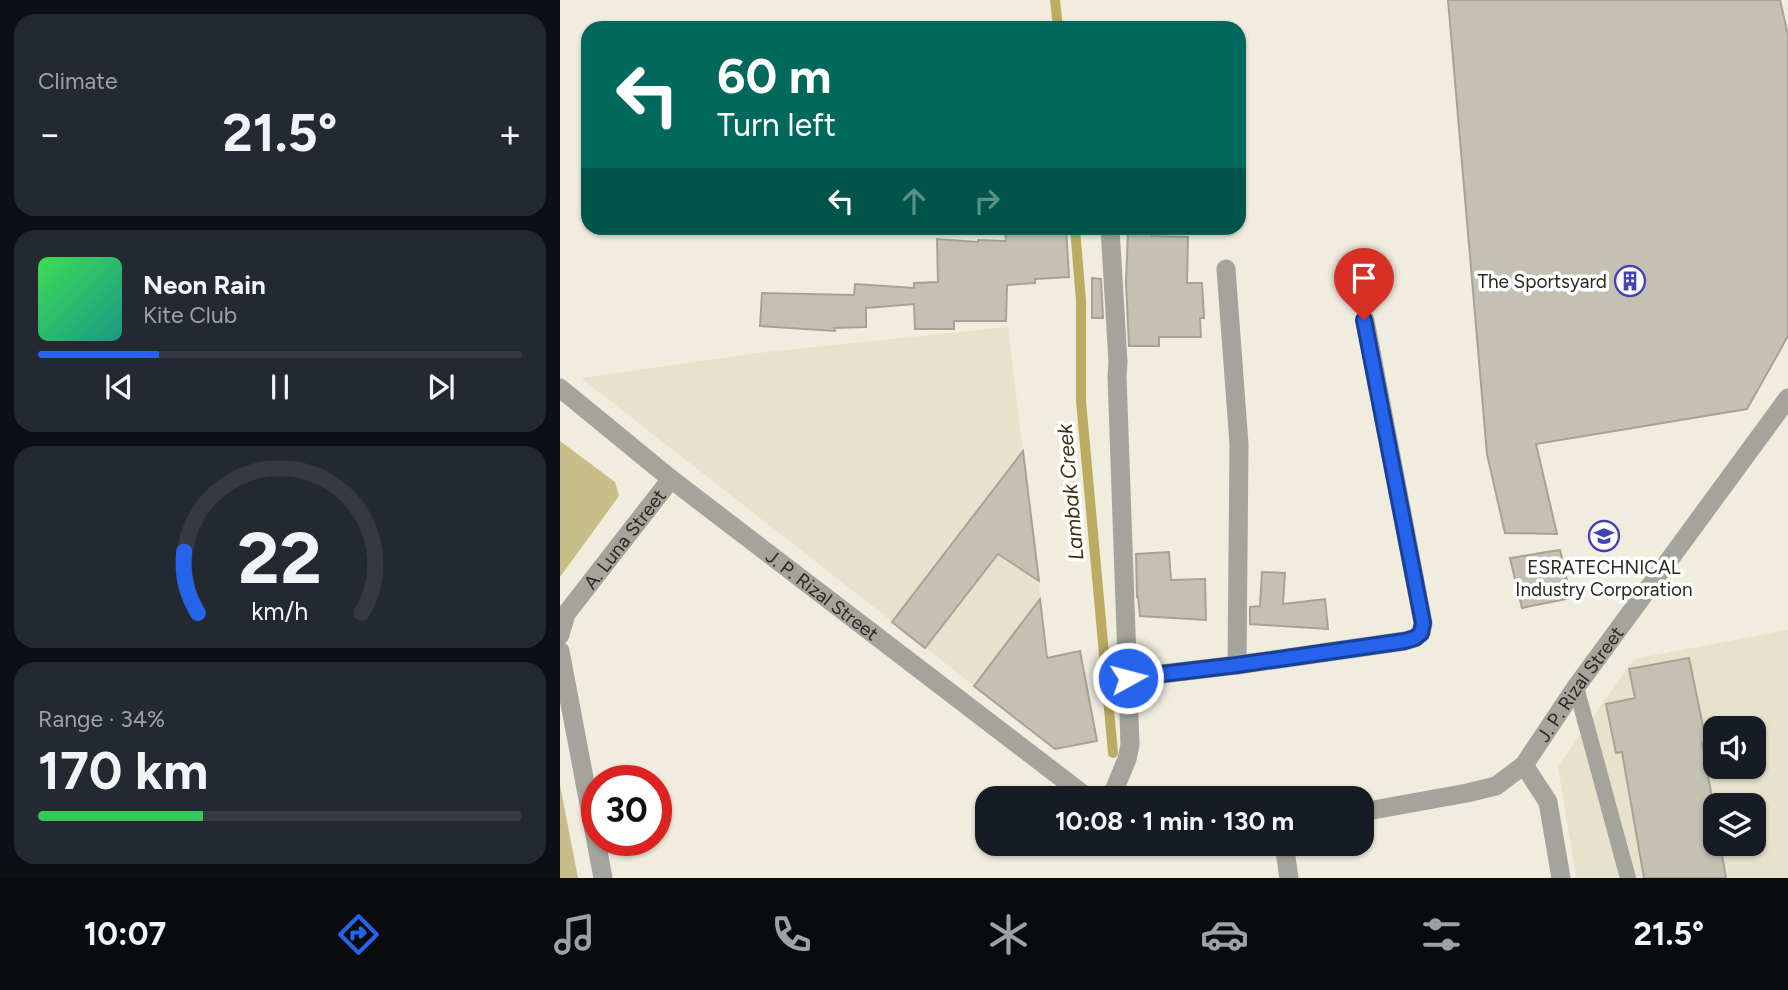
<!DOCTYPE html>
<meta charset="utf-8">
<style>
:root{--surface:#171b24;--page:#242831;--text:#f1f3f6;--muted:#9ea1a6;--line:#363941;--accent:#2563eb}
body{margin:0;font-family:Figtree,sans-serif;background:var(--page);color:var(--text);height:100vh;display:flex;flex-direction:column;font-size:26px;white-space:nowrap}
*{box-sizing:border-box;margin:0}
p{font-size:23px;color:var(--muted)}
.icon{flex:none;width:38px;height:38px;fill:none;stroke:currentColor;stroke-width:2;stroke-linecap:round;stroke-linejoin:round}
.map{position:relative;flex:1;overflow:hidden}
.sheet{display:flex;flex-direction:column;gap:14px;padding:14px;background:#0d0f14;width:560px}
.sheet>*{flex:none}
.guide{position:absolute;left:21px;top:21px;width:665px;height:214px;border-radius:21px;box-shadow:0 2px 5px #0004;background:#00695c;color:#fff;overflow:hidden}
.controls{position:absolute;left:1143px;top:716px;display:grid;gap:14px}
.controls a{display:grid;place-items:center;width:63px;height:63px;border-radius:14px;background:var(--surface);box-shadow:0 2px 5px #0004;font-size:35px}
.speed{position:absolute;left:21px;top:765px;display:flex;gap:14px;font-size:35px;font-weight:700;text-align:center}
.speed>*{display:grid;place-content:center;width:91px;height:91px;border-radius:50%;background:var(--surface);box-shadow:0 2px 5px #0004;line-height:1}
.speed .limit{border:10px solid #d22;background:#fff;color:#111}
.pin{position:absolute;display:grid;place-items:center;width:60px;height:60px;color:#fff;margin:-72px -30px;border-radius:50% 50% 50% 0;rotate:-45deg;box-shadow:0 0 7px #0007}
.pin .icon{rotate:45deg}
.me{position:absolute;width:77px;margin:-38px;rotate:83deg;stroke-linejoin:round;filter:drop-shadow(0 0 5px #0008)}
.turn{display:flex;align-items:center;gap:24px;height:147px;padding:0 21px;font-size:32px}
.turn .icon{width:91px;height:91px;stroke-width:2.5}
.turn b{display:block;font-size:49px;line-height:60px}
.lanes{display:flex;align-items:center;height:66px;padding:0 21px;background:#0003;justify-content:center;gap:35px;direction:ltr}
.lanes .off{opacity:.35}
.big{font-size:52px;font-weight:700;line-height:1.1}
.sheet .tile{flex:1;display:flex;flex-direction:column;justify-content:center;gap:10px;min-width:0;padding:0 24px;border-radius:21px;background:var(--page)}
.sheet .dial{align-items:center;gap:0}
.dial svg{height:182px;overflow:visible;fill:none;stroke:var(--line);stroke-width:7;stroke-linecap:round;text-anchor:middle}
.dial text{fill:var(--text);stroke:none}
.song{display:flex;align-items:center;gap:21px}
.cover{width:84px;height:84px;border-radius:10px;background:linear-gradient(135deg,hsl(130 70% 55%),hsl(170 70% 35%))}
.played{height:7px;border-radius:4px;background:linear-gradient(90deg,var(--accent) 25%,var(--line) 25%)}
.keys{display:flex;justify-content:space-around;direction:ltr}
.heat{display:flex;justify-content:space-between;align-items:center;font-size:38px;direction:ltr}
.charge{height:10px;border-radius:5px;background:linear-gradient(90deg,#34c759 34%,var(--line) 0)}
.trip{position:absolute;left:415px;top:786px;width:399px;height:70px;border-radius:21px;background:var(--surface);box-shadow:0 2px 5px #0004;font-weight:700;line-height:70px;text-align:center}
.tab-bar{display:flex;height:112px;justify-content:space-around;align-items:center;background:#090b0e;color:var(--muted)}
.tab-bar .icon{width:49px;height:49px}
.tab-bar .on{color:var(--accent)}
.tab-bar b{font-size:32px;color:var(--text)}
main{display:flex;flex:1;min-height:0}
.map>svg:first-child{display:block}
</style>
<main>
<section class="sheet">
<div class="tile"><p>Climate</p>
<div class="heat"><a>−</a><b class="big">21.5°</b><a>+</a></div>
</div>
<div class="tile">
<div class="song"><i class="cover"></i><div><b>Neon Rain</b><p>Kite Club</p></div></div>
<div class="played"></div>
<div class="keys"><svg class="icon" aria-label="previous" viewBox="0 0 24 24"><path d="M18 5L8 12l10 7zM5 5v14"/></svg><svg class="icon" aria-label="pause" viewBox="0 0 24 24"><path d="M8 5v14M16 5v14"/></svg><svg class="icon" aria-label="next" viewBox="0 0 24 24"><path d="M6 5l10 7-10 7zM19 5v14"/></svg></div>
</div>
<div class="tile dial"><svg viewBox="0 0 100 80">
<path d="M14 69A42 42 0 1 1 86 69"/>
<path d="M14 69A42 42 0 0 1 8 42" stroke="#2563eb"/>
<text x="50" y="56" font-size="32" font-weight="700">22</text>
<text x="50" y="72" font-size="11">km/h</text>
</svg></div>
<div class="tile"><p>Range · 34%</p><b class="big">170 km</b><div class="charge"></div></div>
</section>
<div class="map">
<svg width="1228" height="878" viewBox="0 0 1228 878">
<rect width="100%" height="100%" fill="#f0edde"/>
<path fill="#e6e2cc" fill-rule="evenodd" d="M448 327 499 752 21 378 198 353Z
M1228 630V878H1016L998 766 1074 659ZM1155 728H1194V766H1155ZM1155 805H1194V844H1155Z"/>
<path fill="#c8bd89" d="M0 441 55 482 59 496 0 577Z
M0 785 18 878H0Z"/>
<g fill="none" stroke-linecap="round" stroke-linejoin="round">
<path stroke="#bbac62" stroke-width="10" d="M495 0 498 28
M515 228 521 301V401L553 753"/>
</g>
<path fill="#c4c1b3" stroke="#a6a396" stroke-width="2" d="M888 0H1220L1228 35V336L1187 409 976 444 997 534 945 533 927 454Z
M445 228H506L509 277 475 279V283L447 285 446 321H394V329H355L354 304 306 308V327L274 328 275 331 200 326 202 293 294 295 295 284 354 288V283L378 282 377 239 418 242V240L446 241Z
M568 231 592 232V236L628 237 627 283H642L644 318H640L641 337H599V346H569L566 282Z
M532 278 541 279 543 318H532Z
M463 451 479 581 438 554 365 648 332 622Z
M1000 550 1011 598 962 608 950 558Z
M609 552 611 580 645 579 646 620 580 616 578 597H577L576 554Z
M702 572 725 573 723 604 765 599 768 629 690 624V607L700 606Z
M480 599 487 658 520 651 537 741 495 749 414 686Z
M1129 658 1146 741 1142 742 1155 815V844H1160L1166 878H1084L1062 752 1056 753 1046 704 1075 698 1069 669Z"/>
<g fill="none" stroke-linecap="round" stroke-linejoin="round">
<path stroke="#a4a39c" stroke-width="16" d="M1016 687 1068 878"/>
<g stroke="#a4a39c" stroke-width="19">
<path d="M550 228 558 362 557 376 570 745 567 759 551 798"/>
<path d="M666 269 679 444 677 665"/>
<path id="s1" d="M0 388 111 479 528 798"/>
<path id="s2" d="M0 635 6 614 111 479"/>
<path d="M0 651 43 878"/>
<path d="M568 678 677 665 845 641 855 638 861 633 863 623 805 320"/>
<path d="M964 765 988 802 1001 878"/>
<path id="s3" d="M802 812 907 793 936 786 964 765 1016 687 1228 398"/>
<path d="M724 844 729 878"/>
</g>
</g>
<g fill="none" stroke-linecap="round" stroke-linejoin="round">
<g stroke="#184099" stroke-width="18">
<path id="route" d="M568 678 677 665 845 641 855 638 861 633 863 623 804 320"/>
</g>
<use href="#route" stroke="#2563eb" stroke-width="12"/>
</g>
<defs>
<g id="building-ring" transform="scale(1.575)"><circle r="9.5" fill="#fff" stroke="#4541b7" stroke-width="1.5"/><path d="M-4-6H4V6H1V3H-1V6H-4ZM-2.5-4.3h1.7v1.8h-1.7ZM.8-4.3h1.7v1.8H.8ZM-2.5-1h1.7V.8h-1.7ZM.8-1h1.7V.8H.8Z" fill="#4541b7"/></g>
<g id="school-ring" transform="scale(1.575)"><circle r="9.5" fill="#fff" stroke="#4541b7" stroke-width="1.5"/><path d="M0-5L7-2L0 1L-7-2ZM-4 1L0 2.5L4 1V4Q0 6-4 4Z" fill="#4541b7"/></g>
</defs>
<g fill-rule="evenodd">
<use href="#building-ring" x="1070" y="281"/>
<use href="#school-ring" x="1044" y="536"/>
</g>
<g text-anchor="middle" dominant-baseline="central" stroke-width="7" stroke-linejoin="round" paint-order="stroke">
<g font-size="19" fill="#292822" stroke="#fff" text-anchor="end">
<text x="1047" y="281">The Sportsyard</text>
<text x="1044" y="567" text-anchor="middle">ESRATECHNICAL<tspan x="1044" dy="22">Industry Corporation</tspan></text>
</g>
<g font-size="19" fill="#292822" stroke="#fff">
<text stroke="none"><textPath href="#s2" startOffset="117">A. Luna Street</textPath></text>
<text stroke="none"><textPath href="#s1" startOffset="334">J. P. Rizal Street</textPath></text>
<text stroke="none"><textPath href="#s3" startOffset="270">J. P. Rizal Street</textPath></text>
</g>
<g font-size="21" font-style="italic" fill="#383211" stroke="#fff">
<text transform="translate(510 492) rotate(-95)">Lambak Creek</text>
</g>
</g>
</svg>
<div class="controls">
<a><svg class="icon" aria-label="sound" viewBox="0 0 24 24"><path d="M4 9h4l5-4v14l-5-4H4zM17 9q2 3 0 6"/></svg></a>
<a><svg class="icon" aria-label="layers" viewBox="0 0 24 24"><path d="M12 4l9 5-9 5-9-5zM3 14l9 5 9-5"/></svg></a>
</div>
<div class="speed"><div class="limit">30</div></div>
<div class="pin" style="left:804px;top:320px;background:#d93025"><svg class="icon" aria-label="arrive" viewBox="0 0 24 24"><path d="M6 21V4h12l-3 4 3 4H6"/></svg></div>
<svg class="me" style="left:568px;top:678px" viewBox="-20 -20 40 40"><circle r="17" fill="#2563eb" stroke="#fff" stroke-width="3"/><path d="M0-11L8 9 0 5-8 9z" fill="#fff"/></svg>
<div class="trip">10:08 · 1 min · 130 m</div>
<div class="guide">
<div class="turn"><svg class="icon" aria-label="left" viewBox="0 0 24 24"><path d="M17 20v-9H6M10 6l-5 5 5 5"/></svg><div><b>60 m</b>Turn left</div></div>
<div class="lanes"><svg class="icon" aria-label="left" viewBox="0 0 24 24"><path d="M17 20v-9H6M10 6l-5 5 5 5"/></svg><svg class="icon off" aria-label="ahead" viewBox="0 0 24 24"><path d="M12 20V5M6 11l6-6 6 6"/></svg><svg class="icon off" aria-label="right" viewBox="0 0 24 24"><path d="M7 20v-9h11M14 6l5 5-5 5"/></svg></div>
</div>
</div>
</main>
<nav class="tab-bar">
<b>10:07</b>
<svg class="icon on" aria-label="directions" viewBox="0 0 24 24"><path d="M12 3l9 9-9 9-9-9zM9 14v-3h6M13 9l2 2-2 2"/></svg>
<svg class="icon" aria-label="music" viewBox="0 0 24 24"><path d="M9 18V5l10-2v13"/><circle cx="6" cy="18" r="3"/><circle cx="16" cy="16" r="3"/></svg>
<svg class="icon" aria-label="phone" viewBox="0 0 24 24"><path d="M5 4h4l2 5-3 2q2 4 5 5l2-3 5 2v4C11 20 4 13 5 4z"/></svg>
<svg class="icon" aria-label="climate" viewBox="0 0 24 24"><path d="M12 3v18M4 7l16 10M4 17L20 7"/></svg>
<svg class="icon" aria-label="car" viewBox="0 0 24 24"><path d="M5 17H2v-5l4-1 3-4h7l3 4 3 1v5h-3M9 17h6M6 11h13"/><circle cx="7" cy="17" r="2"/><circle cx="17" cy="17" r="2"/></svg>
<svg class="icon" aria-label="filters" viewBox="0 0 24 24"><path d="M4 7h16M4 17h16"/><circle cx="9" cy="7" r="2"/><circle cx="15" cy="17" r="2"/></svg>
<b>21.5°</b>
</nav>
